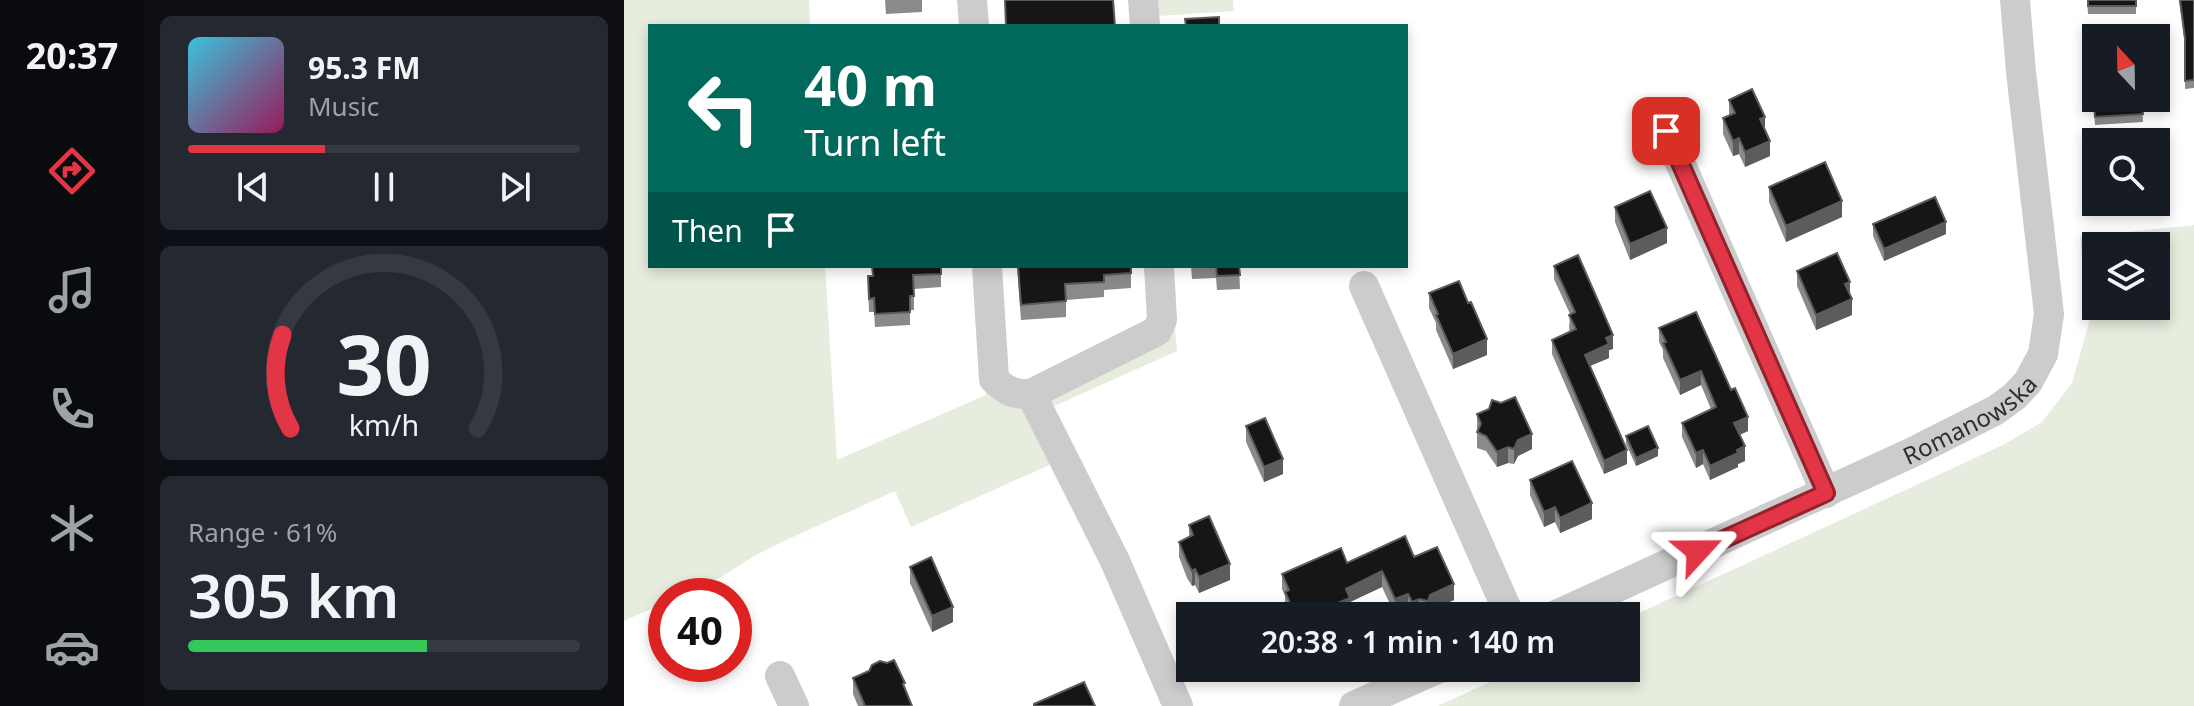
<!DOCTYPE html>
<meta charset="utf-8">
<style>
:root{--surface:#171b24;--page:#242831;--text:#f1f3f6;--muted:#9ea1a6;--line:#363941;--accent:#e23545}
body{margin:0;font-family:"Noto Sans",sans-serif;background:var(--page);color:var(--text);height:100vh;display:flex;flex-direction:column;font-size:30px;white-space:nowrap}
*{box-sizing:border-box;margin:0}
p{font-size:26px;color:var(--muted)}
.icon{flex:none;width:44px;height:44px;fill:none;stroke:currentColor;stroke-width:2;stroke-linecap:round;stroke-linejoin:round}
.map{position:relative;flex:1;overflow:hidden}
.sheet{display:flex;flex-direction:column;gap:16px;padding:16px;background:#0d0f14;width:480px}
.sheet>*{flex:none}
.guide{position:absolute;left:24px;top:24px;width:760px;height:244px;border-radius:0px;box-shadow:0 4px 12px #0003;background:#00695c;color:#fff;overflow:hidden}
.needle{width:52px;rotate:338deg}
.fabs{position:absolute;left:1458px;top:24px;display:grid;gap:16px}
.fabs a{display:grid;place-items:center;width:88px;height:88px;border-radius:0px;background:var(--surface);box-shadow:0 4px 12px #0003;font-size:40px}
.speed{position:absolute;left:24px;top:578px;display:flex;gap:16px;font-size:40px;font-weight:700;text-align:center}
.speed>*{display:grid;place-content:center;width:104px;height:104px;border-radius:50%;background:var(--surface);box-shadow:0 4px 12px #0003;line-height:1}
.speed .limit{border:12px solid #d22;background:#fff;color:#111}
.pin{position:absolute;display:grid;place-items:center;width:68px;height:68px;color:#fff;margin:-34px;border-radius:16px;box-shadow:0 4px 12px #0006}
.me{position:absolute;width:88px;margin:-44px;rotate:66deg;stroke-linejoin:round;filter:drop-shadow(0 0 6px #0008)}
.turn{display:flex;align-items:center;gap:28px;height:168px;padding:0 24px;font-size:36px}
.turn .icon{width:104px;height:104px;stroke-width:2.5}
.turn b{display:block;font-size:56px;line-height:68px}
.then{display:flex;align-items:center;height:76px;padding:0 24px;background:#0003;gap:16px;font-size:30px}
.big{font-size:60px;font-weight:600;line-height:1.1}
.sheet .card{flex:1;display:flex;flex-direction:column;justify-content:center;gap:12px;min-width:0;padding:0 28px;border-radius:12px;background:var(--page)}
.sheet .dial{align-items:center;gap:0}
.dial svg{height:208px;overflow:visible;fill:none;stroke:var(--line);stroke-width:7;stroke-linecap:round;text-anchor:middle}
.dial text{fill:var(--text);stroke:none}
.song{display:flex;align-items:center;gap:24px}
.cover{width:96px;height:96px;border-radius:12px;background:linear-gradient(135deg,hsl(190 70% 55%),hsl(330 70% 35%))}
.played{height:8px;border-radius:4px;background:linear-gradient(90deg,var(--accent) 35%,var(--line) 35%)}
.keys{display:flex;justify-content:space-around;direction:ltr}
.charge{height:12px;border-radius:6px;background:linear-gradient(90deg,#34c759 61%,var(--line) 0)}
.trip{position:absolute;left:552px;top:602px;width:464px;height:80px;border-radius:0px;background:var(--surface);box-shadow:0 4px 12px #0003;font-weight:600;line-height:80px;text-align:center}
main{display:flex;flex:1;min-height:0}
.menu{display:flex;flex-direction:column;width:144px;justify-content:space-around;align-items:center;background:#090b0e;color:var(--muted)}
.menu .icon{width:56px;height:56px}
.menu .current{color:var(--accent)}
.menu b{font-size:36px;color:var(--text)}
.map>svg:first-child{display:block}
</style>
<main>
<nav class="menu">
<b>20:37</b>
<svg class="icon current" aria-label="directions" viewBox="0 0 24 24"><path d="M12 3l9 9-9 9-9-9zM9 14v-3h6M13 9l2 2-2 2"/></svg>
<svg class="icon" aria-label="music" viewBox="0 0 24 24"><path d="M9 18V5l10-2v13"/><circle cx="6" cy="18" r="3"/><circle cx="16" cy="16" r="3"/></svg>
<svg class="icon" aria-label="phone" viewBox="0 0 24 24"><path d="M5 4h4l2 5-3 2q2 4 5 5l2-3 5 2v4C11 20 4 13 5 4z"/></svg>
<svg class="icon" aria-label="climate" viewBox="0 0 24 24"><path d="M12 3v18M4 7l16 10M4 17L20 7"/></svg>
<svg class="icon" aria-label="car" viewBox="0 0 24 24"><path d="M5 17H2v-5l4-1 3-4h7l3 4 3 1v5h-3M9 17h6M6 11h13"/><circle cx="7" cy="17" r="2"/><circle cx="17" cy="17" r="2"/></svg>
</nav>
<section class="sheet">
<div class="card">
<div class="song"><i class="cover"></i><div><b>95.3 FM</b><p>Music</p></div></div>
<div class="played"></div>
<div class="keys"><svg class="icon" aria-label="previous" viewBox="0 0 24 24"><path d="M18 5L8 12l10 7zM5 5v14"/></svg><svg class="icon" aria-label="pause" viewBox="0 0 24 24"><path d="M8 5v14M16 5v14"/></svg><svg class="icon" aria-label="next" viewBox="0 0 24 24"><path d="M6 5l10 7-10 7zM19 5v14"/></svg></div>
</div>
<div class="card dial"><svg viewBox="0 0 100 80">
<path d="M14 69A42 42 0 1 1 86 69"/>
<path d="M14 69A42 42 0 0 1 11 33" stroke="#e23545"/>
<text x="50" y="56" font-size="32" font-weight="700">30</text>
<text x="50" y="72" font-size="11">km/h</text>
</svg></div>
<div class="card"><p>Range · 61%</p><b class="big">305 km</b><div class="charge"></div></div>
</section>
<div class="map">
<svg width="1570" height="706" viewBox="0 0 1570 706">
<rect width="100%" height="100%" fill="#fff"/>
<path fill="#e6ecde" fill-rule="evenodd" d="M0 0H185L186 26H26V266H201L213 460 362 395 361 376 382 390 550 315 553 351 417 412 441 458 287 527 271 491C228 511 184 529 142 550 111 565 78 596 42 596V602L0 621Z
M532 0H609L610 11 533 16Z
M1570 225V706H814L896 668H1002V619L1381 444 1418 422 1448 383 1465 323 1456 237ZM1532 246V306H1472V246Z"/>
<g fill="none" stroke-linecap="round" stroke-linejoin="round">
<path stroke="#ccc" stroke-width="5" stroke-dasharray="4 4" stroke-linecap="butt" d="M1464 273 1472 272"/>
<g stroke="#ccc" stroke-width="30">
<path d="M348 0 350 26"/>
<path d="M519 0 521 26"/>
<path d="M1042 131 1202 493"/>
<path d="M363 266 370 379C382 391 390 395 407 394L533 331 538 320 535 266"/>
<path d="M740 286 886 616"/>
<path d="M407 394 491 561 554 706"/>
<path id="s1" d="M930 616 1287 453 1372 410 1391 396 1404 382 1419 354 1425 314 1397 72 1391 0"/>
<path d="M156 676 170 706"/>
<path d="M730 706 815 668"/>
</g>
</g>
<path fill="#8a8a8a" d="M261 0H298V12L262 14Z
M1463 0H1512V14H1464Z
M1555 0H1570V88L1561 89V46Z
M1469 91 1518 98 1519 122 1471 125Z
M1105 100 1141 130 1146 156 1121 167 1115 154 1109 156 1099 134V118L1105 115Z
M1145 187 1218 217 1162 242 1145 202Z
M991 207 1043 243 1006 260 991 222Z
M1249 224 1322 234 1260 261 1249 236Z
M248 266H317V287L290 289V310H286V325L251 327 250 312H245L244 289V276H248Z
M393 266H507V288L480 290V297L442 300V317L397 320Z
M567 266H615L616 289 593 290 592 278 568 279Z
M930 266 989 349 985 350V358L966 366 1003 464 980 474 928 354V340L946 332 945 328 946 314 930 279Z
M1173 271 1226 296 1228 315 1192 330 1173 286Z
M805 293 844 303 863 355 829 369 812 330V323L805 308Z
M1072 312 1124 431 1116 435 1121 461 1114 464V467L1086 480 1079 464 1072 468 1058 437V423L1087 409 1077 385 1056 395 1039 358V350L1035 342V328Z
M853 414 908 449 894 456 890 464 884 463 873 467 862 451 853 448Z
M622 426 659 474 640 482 622 442Z
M1002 436 1034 456 1012 466 1002 444Z
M906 480 968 519 936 533 931 522 920 527 906 495Z
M565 525 606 580 575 593 571 585 568 586 563 578 555 557V542L565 537Z
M790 557 830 600 806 610 804 616 795 614 787 616 784 609 771 615 758 587 726 602V613L720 616H665L661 607V596L658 589V574L723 563Z
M286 567 329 622 308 632 286 583Z
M624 668H662L631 682Z
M245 671 281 689 288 706H234L229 694V678Z"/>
<path fill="#5c5c5c" d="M1141 117V132L1136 119Z
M1115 138V154L1109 156V141Z
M1146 141V156L1121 167V152Z
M1218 201V217L1162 242V226Z
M1322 222V234L1260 261V249Z
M1043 228V243L1006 260V244Z
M1226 282V298L1221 284Z
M1228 299V315L1192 330V315Z
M989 335V349L985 350V358L961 368V355L982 338Z
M863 339V355L829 369V354Z
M1077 371V385L1056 395V380Z
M1124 417V431L1110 437V423Z
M908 434V449L894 456 890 464V449L894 440Z
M1121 446V461L1114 464V467L1086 480V466Z
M884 447V463L873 467V452Z
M1034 448V456L1012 466V458Z
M1003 450V464L980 474V461Z
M1079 450V464L1072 468V453Z
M659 459V474L640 482V467Z
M968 503V519L936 533V518Z
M931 507V522L920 527V512Z
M606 564V580L575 593V577Z
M571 569V585L568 586V571Z
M758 571V587L726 602V613L720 616H690L722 589Z
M830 584V600L806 610 804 616V601L806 595Z
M784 594V609L771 615V599Z
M795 599V614L788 616V602Z
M329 607V622L308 632V616Z
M631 668H662L631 682Z"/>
<path fill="#161616" stroke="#5c5c5c" stroke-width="2" d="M381 0H489L491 26H382Z
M1464 0H1512V6H1464Z
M1556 0H1570V80L1561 81V38Z
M595 17V26H562L561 19Z
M1469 83H1472V98H1518L1519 114 1471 117Z
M1128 89 1141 117 1136 119 1146 141 1121 152 1115 138 1109 141 1099 118 1111 113 1105 100Z
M1201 162 1218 201 1162 226 1145 187Z
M1026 191 1043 228 1006 244 991 207Z
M1311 197 1322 222 1260 249 1249 224Z
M1213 253 1226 282 1221 284 1228 299 1192 315 1173 271Z
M954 255 989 335 982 338 985 344 961 355 1003 450 980 461 928 340 952 329 945 315 951 312 930 266Z
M248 266H317V274L289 275 290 296H286V312L251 314 250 298 245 299 244 276H249Z
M394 266H507V273L480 275V282L441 284 442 301 397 305Z
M592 266H615L616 275 593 276Z
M835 281 844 303 847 302 863 339 829 354 812 315 814 314 805 293Z
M1072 312 1107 390 1111 388 1124 417 1110 423 1121 446 1113 450 1114 453 1086 466 1079 450 1072 453 1058 423 1092 407 1077 371 1056 380 1039 343 1042 342 1035 328Z
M891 397 908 434 894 440 890 449 884 447 873 452 862 436 853 432 857 424 853 414 865 409 868 400 877 403Z
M641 418 659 459 640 467 622 426Z
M1024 426 1034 448 1012 458 1002 436Z
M948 461 968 503 936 518 931 507 920 512 906 480Z
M585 516 606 564 575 577 571 569 568 571 563 562 555 542 569 535 565 525Z
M781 536 790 557 813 547 830 584 806 595 804 601 795 599 788 602 784 594 771 599 758 571 722 589 726 598 704 607 690 616H672L661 592 665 590 658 574 717 548 723 563Z
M307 557 329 607 308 616 286 567Z
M270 660 281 683 279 684 288 706H241L229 678 245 671 248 665 256 661 263 663Z
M460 682 471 706H410V704Z"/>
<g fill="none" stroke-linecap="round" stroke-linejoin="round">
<g stroke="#93222d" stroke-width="20">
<path id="route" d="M1042 131 1202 493 1074 551"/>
</g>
<use href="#route" stroke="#e23545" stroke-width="14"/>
</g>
<g text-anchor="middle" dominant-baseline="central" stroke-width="8" stroke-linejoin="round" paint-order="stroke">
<g font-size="24" fill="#2f2f2f" stroke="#fff">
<text stroke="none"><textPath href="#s1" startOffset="460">Romanowska</textPath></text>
</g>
</g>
</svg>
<div class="fabs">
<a><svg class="needle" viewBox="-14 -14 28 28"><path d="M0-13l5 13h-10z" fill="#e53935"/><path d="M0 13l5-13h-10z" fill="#9ea1a6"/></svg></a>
<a><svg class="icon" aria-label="search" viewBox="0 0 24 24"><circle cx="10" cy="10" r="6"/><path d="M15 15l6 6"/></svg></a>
<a><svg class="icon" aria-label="layers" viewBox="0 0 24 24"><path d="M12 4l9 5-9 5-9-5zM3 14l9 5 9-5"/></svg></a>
</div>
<div class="speed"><div class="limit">40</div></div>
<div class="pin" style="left:1042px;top:131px;background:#d93025"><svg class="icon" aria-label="arrive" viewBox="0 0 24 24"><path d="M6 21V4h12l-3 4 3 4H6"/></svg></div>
<svg class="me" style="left:1074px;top:551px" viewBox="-20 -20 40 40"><path d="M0-17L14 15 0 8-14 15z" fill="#e23545" stroke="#fff" stroke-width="4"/></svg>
<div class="trip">20:38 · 1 min · 140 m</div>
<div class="guide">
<div class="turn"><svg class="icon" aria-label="left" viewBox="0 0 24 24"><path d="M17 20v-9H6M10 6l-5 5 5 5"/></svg><div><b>40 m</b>Turn left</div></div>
<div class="then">Then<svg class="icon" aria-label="arrive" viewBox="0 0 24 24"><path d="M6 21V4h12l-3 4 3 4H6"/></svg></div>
</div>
</div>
</main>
